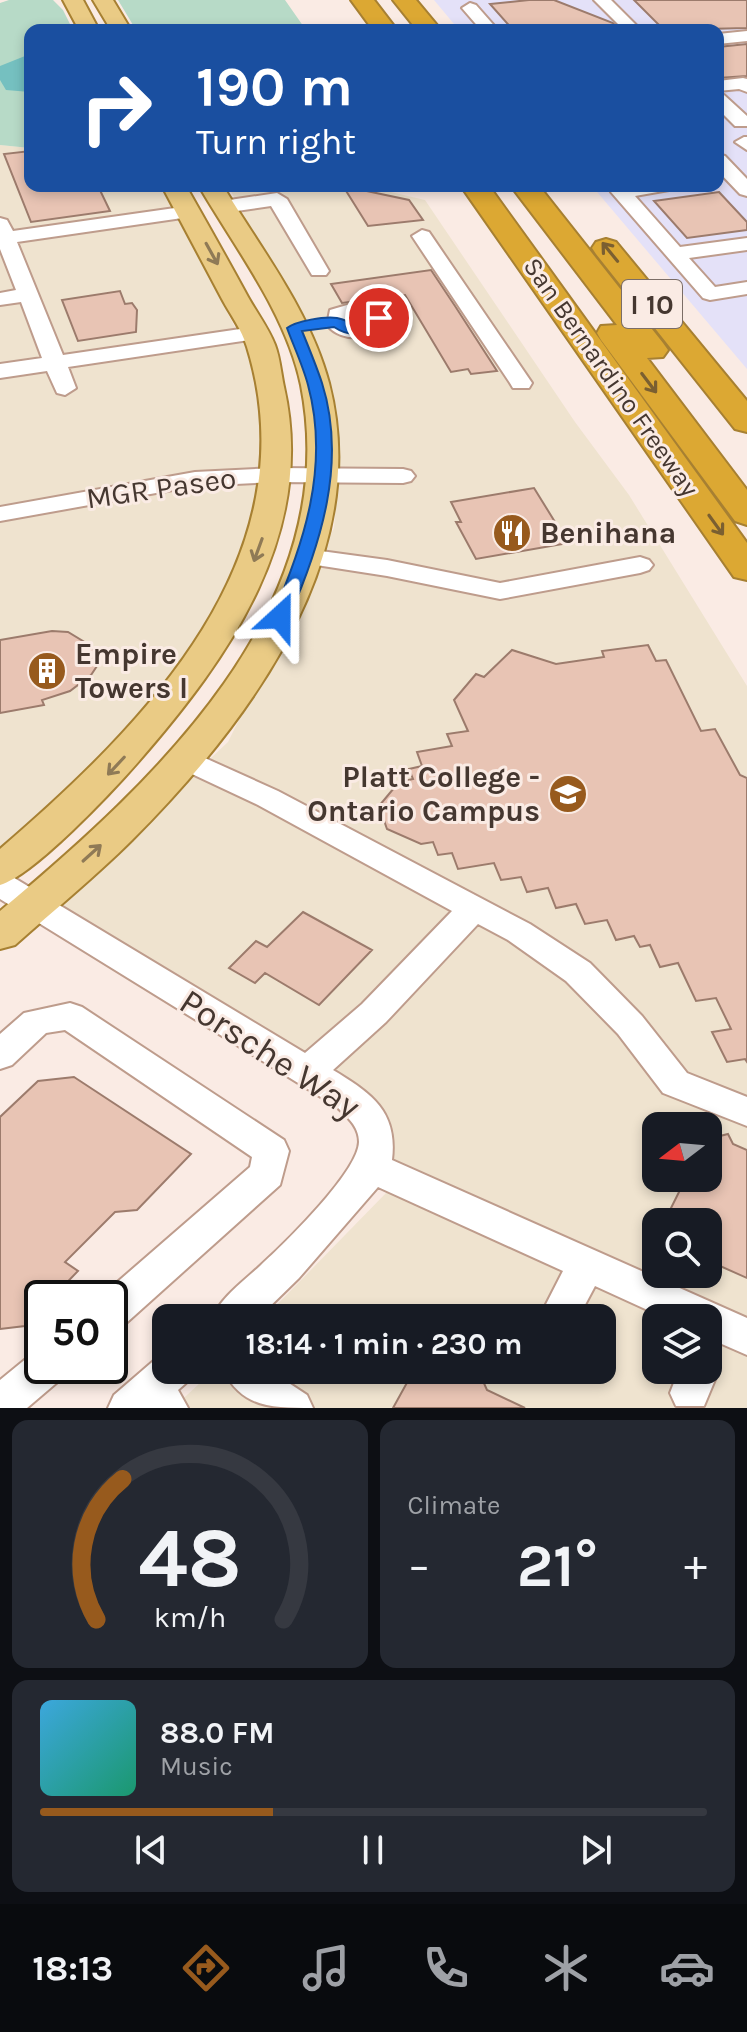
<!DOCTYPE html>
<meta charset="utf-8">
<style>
:root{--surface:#171b24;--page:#242831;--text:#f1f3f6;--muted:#9ea1a6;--line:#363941;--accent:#975a1d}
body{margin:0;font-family:Karla,sans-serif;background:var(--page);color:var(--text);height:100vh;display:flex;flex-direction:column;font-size:30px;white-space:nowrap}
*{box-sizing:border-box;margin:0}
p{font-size:26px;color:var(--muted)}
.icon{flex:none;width:44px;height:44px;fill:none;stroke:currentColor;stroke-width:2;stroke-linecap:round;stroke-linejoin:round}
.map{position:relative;height:1408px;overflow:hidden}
.sheet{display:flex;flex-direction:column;gap:12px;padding:12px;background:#0d0f14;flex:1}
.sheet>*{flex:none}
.hud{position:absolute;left:24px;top:24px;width:700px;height:168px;border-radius:16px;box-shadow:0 4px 12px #0003;background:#1a4fa0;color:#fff;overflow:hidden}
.needle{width:52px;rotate:254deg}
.fabs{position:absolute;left:642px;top:1112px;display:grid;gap:16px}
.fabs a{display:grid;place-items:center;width:80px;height:80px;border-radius:16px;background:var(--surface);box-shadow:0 4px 12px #0003;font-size:40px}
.speed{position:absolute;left:24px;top:1280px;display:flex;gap:16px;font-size:40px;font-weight:700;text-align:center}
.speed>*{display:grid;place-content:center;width:104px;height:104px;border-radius:50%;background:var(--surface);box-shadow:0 4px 12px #0003;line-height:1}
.speed .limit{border:4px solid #111;border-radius:12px;background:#fff;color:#111}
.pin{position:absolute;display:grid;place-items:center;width:68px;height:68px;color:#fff;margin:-34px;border:4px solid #fff;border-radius:50%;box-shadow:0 2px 8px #0007}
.me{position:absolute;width:88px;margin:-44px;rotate:24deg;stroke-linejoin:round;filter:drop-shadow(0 0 6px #0008)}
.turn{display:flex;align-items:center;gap:28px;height:168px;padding:0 40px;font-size:36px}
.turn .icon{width:104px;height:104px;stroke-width:2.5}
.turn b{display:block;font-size:56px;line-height:68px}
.big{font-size:60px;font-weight:700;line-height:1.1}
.sheet .card{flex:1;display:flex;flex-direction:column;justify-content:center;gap:12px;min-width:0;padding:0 28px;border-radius:16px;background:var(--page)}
.sheet .dial{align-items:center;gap:0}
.dial svg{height:208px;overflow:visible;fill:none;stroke:var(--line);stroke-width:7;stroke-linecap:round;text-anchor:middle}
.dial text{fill:var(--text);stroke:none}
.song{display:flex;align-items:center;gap:24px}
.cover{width:96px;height:96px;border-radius:12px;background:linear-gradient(135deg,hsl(200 70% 55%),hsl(160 70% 35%))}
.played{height:8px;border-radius:4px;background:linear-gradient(90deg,var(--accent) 35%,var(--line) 35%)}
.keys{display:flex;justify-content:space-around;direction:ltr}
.heat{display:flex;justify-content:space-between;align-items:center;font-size:44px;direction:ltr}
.sheet .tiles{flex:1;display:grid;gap:12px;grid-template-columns:1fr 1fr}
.card:last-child{grid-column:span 2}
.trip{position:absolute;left:152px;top:1304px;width:464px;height:80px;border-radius:16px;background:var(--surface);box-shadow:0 4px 12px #0003;font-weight:700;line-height:80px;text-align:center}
.menu{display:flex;height:128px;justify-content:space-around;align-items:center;background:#090b0e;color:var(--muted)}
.menu .icon{width:56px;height:56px}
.menu .on{color:var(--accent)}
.menu b{font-size:36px;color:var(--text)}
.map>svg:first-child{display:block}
</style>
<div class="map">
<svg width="747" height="1408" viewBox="0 0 747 1408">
<rect width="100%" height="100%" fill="#faebe4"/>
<path fill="#efe3cf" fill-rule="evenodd" d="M0 145 30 148V186H163L249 355 263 439 257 509 219 603 171 677 102 760 0 850Z
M228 186H365L425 200 575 422 629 495 747 686V1408H173L214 1370H602V1318H264L386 1193 393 1145 360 1099 53 906 228 742 334 528 339 457 321 356ZM656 1126H708V1178H656ZM656 1222H708V1274H656ZM656 1318H708V1370H656Z"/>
<path fill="#e4e1f8" d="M434 0H747V369L592 186H718V30H459Z"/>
<path fill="#b7dac7" d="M9 0H53L63 10 73 30H30V148L0 145V3Z
M118 0H285L306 30H136Z"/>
<path fill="#75c0c0" d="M30 54V92L6 90 0 80V66Z"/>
<path fill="#e8c4b4" stroke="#9c7b6c" stroke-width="2" d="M529 0H554L613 23 620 30H513L490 4Z
M634 0H747V28L664 30Z
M747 44V76L718 78V47Z
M30 151V186H98L110 211 31 222 4 154Z
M343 186 409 200 423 220 368 226Z
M719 192 747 222V230L687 238 654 201Z
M431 270 455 306 497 371 471 374 468 369 451 372 405 295 342 303 331 284Z
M120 291 125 304 132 303 137 310 136 332 78 341 62 300Z
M534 488 568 543 476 559 456 522H461L451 502Z
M52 631 68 632 91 646 96 654 97 666 91 675 70 691 42 700 44 705 0 713V640Z
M648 645 656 661 666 660 701 731 715 729 740 775 747 778V1062L745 1059 727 1062 712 1032 731 1029 716 998 696 1001 678 963 660 967 650 945 640 947 634 936 616 940 607 920 585 924 576 904 556 908 548 888 527 892 521 877 501 880 494 863 458 869 452 853 438 855 433 842 421 844 387 829 379 806 399 782 413 779 409 769 422 766 417 752 452 746 447 734 468 731 454 700 476 674 484 677 512 650 556 664 604 657 602 651Z
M303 912 372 950 319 1005 265 973 255 983 229 968 256 941 267 947Z
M74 1077 191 1154 137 1210 115 1212 65 1262 78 1271 52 1298H42V1308L25 1326 0 1329V1117L38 1081Z
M728 1134 733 1144 747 1150V1278L711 1262 716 1252 708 1249V1222H664L686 1178H708V1139Z
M414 1370H461L472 1374 479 1372 487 1390 525 1408H393Z"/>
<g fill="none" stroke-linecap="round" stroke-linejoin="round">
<g stroke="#be9c8c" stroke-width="4">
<path id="minor" d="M594 0H611L641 30H624Z
M470 3 476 5 498 30H481L462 8Z
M747 31V41L718 44V34Z
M743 78 747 79V92L739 89 718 91V81Z
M718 94 724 95 747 116V126H735L718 109Z
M744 137H747V150L735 142Z
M718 154 725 156 747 179V196L740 194 718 171Z
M623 186H671L669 190 635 196 680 247 747 238V250L689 258 715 287 747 282V294L710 300 703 298 611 192Z
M277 193 287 199 329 271 326 275H312L271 206 223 213 213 207 223 201Z
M189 206 199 212 196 216 17 242 63 355 254 327 262 328 265 333 262 338 68 367 76 388 65 395 57 393 47 371 0 378V364L42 358 21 302 0 305V293L16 290 0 249V218L7 220 13 231Z
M422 230 429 232 532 383 529 388H513L510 383 412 236Z
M354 303 380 308 391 322C377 340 342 344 327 325L330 310ZM356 316 366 317 369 321 360 325 349 322V318Z
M275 468 403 469 411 471 415 476 411 481 403 483 275 482 195 486 0 521V507L195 472Z
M306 549 387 560 500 583 640 557 649 560 653 565 649 570 640 573 500 599 387 576 297 562 293 557 297 552Z
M185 749 278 791 530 924 590 963 642 1016 687 1073 747 1097V1126L663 1093 618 1034 566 981 508 940 478 924 386 1022 333 1070C371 1093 398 1111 392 1160L747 1318V1355L708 1338V1318H665L595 1286 578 1318H539L563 1271 378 1187 299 1278 258 1318H212C222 1296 244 1281 261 1265 285 1243 358 1172 359 1142 359 1126 347 1117 337 1107L0 899V873L11 876 305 1053 362 1004 452 911 258 805 175 766 171 759 175 752Z
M70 1003 82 1007 284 1140 289 1151 280 1185 124 1325 110 1330V1298H99L250 1167 252 1157 65 1030 46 1033 12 1065 0 1069V1034L24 1013Z
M42 1350V1366H67L61 1379 27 1408H0V1380L33 1353Z
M166 1354V1370H192L186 1383 178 1390 188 1408H108L114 1395 158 1357Z
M708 1355 713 1357 719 1370 704 1406H676L670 1393 679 1370H708Z
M223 1370H269L307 1395 313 1408C271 1408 243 1408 223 1370Z"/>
</g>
<g stroke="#a78032" stroke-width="4">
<path id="major" d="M63 0H83L99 30H79Z
M93 0H113L131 30H111Z
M162 186H186C207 223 228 260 248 297 257 313 269 329 275 345 280 358 281 373 284 387 317 532 230 657 139 761 114 790 33 876 0 885V849C145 724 312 557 247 347 242 330 230 314 222 299 202 261 182 224 162 186Z
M199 186H223C261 249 310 311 329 383 374 557 248 724 132 840 95 877 54 910 15 945L0 949V911C153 783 345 607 301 385 286 313 235 248 199 186Z"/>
</g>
<g stroke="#a78032" stroke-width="4">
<path id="highway" d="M351 0H374L397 30H373Z
M393 0H416L441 30H417Z
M461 186H489L747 543V580L734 577Z
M511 186H539L663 343 668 350 663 357 647 358 747 490V525L735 521 601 340 597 333 601 326 617 325Z
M606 239 616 242 747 401V432L735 429 596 254 592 248 596 242Z"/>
</g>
<use href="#minor" fill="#fff" fill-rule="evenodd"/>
<use href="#major" fill="#eacb85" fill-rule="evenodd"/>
<use href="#highway" fill="#dca833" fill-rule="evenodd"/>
</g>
<defs><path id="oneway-shaft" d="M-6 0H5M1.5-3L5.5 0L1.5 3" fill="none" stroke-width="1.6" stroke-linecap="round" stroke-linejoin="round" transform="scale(2)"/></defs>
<g stroke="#7a5f31">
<use href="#oneway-shaft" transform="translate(610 252) rotate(-129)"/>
<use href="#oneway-shaft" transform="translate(649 383) rotate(53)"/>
<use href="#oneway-shaft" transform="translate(716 525) rotate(54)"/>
</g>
<g stroke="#8f7a56">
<use href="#oneway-shaft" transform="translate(212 254) rotate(61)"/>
<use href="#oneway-shaft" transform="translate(258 550) rotate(110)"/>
<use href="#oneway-shaft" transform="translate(116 766) rotate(133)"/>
<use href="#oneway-shaft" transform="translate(92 853) rotate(-42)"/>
</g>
<path fill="#1a73e8" stroke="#114b97" stroke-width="2" d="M379 314 386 318 378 331C361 335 349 337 334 327L302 331C309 348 316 365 322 383 347 462 321 544 289 617L286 621H274L272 617C304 544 330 466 308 385 303 366 294 347 287 328 296 321 325 316 337 318 350 320 354 328 368 325L374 315Z"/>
<defs>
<g id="restaurant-disc" transform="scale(2)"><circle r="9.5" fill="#975a1d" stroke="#faebe4"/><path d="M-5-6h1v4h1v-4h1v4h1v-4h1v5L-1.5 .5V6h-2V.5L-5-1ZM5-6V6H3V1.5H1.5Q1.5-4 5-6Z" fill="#fff"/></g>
<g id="building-disc" transform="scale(2)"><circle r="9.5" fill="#975a1d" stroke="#faebe4"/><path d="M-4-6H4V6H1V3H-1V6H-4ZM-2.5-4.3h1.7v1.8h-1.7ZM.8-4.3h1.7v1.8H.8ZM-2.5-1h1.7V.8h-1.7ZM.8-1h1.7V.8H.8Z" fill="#fff"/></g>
<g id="university-disc" transform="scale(2)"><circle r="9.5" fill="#975a1d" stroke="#faebe4"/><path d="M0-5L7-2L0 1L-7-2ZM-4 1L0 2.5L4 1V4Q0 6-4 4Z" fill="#fff"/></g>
</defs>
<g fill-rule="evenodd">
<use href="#restaurant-disc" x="512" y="533"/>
<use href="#building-disc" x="47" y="671"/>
<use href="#university-disc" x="568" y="794"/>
</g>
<g text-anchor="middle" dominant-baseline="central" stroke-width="6" stroke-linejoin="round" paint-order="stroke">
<g font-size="26" fill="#453730" stroke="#faebe4">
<text transform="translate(611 377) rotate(55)">San Bernardino Freeway</text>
</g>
<rect fill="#faebe4" stroke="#7b6d66" stroke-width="2" x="622" y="280" width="60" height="48" rx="6"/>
<g font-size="28" font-weight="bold" fill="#453730">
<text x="652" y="304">I 10</text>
</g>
<g font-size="30" fill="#453730" stroke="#faebe4">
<text transform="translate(161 488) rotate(-8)">MGR Paseo</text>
</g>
<g font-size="30" font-weight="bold" fill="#453730" stroke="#faebe4" text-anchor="start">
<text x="540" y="533">Benihana</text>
<text x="75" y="654">Empire<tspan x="75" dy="34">Towers I</tspan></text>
<text x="540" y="777" text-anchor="end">Platt College -<tspan x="540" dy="34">Ontario Campus</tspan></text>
</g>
<g font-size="36" fill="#453730" stroke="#faebe4">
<text transform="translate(270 1054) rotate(33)">Porsche Way</text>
</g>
</g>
</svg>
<div class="fabs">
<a><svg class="needle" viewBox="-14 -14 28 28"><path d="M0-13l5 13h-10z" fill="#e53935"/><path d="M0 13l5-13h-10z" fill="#9ea1a6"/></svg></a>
<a><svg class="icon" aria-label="search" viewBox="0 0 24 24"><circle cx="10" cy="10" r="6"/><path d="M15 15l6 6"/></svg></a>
<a><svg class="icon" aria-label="layers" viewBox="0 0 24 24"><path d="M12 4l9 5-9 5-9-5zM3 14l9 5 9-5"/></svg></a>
</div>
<div class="speed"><div class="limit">50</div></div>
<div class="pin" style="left:379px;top:318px;background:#d93025"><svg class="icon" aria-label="arrive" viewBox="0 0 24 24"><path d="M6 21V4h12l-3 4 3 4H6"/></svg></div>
<svg class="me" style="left:280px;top:617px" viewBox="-20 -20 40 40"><path d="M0-17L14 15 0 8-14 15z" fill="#1a73e8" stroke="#fff" stroke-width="4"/></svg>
<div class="trip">18:14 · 1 min · 230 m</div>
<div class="hud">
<div class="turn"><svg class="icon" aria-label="right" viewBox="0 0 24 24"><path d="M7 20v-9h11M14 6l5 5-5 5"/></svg><div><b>190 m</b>Turn right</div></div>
</div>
</div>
<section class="sheet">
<div class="tiles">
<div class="card dial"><svg viewBox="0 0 100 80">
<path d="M14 69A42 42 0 1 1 86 69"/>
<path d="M14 69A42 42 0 0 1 24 15" stroke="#975a1d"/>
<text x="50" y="56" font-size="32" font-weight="700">48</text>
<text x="50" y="72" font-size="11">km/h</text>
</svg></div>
<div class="card"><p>Climate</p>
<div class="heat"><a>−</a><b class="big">21°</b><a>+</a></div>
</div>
<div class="card">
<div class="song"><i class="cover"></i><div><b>88.0 FM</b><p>Music</p></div></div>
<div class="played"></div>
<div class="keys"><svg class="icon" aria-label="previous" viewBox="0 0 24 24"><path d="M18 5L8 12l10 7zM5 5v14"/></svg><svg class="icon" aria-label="pause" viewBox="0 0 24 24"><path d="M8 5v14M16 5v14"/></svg><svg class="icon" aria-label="next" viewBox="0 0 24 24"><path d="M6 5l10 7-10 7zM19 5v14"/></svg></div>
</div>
</div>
</section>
<nav class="menu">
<b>18:13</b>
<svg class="icon on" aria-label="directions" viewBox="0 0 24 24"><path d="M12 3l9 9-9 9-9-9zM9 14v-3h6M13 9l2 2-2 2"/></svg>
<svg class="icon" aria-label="music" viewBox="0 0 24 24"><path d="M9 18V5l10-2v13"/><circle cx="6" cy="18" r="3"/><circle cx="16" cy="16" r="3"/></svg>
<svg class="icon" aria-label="phone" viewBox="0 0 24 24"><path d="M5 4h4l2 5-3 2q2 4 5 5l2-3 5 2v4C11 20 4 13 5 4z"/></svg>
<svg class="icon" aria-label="climate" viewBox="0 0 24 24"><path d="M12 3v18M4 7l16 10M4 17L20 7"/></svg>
<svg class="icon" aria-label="car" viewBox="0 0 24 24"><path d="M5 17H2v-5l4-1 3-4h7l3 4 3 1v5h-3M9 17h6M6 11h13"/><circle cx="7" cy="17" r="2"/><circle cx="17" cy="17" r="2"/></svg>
</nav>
